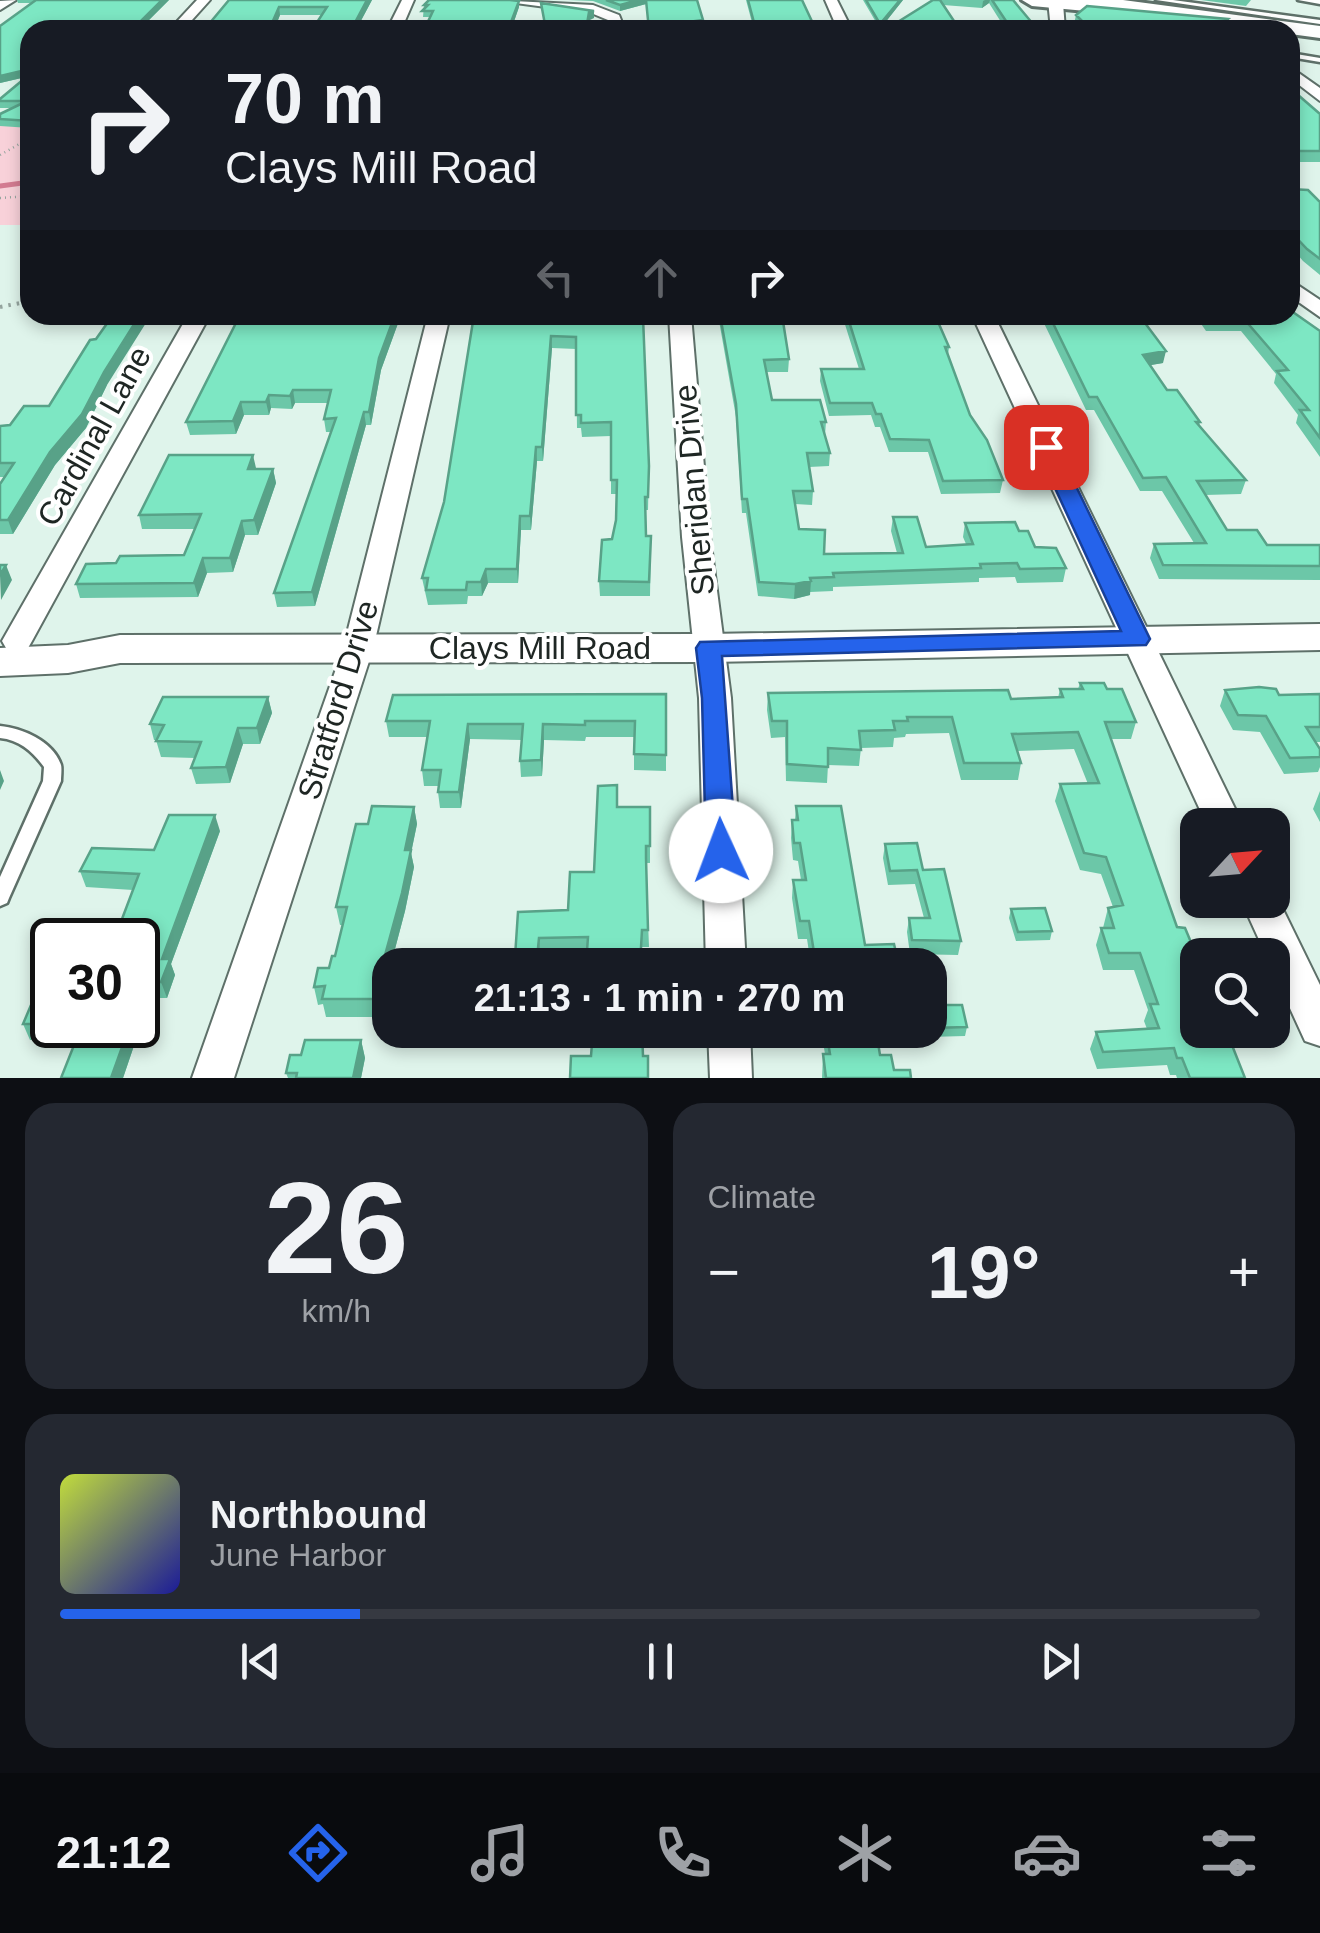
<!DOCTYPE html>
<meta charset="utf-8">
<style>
:root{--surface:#171b24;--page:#242831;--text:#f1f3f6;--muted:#9ea1a6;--line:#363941;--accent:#2563eb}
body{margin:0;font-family:Helvetica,sans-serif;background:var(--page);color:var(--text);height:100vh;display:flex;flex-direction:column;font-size:38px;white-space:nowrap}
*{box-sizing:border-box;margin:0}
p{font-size:32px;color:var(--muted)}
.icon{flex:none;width:55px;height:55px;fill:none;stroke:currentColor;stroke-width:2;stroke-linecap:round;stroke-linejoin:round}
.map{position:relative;height:1078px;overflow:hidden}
.drawer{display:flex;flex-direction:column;gap:25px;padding:25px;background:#0d0f14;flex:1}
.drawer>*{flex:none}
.guide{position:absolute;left:20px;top:20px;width:1280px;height:305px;border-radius:30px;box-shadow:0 5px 15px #0003;background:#171b24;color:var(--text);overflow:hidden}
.needle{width:65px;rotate:64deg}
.buttons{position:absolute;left:1180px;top:808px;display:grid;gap:20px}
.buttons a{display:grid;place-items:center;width:110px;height:110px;border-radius:20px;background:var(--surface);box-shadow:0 5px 15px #0003;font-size:50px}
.speed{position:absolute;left:30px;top:918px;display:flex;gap:20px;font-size:50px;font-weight:700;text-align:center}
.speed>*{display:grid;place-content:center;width:130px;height:130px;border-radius:50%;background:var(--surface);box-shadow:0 5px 15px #0003;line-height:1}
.speed .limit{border:5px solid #111;border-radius:15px;background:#fff;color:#111}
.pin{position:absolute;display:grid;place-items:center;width:85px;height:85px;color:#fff;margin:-42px;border-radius:20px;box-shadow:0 5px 15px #0006}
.me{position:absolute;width:110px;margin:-55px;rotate:358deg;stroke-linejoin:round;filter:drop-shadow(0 0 8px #0008)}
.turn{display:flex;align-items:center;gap:35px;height:210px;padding:0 40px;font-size:45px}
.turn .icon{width:130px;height:130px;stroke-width:2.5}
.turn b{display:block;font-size:70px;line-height:85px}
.lanes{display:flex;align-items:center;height:95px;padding:0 40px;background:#0003;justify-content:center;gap:50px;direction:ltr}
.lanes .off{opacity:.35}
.big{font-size:75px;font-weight:800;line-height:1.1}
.drawer .widget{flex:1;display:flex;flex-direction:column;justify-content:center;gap:15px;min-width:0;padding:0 35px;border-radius:30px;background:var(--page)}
.drawer .dial{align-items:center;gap:0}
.dial b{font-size:130px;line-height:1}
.song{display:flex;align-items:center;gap:30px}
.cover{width:120px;height:120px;border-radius:15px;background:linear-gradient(135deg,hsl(70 70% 55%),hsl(240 70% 35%))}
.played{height:10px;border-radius:5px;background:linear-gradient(90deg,var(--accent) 25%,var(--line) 25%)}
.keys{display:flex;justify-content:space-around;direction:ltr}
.heat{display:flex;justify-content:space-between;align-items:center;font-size:55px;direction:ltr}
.drawer .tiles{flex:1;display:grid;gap:25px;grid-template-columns:1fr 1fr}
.widget:last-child{grid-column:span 2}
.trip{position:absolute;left:372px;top:948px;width:575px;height:100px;border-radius:30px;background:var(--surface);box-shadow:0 5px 15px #0003;font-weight:800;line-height:100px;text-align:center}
.menu{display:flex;height:160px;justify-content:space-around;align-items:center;background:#090b0e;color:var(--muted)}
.menu .icon{width:70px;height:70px}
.menu .selected{color:var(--accent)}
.menu b{font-size:45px;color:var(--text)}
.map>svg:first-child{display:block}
</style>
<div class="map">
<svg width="1320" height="1078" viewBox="0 0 1320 1078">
<rect width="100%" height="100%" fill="#dff4eb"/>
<path fill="#f8d1d9" d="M0 114H30V225H0Z"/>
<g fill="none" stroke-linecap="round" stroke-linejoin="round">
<path stroke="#d37b91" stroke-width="5" d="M0 186 30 182"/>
<g stroke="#5e7069" stroke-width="5">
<path id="service" d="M1156 0H1173L1320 20V24Z
M1298 0H1320V4Z
M1290 53 1320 58V62L1290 57Z
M0 726C22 728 53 741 61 765 62 768 61 778 61 781L9 898 7 903 0 906V877L43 781 44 767C33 752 20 740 0 738Z"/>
</g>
<g stroke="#5e7069" stroke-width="4">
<path id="minor" d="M16 0 0 10V1Z
M197 0H210L183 30H169Z
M402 0H414L401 30H387Z
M494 0 593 5 619 15 625 30H611L608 20 591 13Z
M825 0H837L852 30H838Z
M1048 0 1063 3 1065 30H1051Z
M1290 67 1320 88V101L1290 78Z
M1290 280 1320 300V317L1290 296Z
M188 315H210L32 641 28 648H6L2 641Z
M428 315H450L373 649 234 1078H192L343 649Z
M669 315H691L710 537 731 698 746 965H706L699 698 682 537Z
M972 315H994L1243 825H1207Z
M1273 889 1320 985V1046L1305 1041 1272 969V955H1266L1241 900H1272Z
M708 1030H750L752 1078H710Z"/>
</g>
<g stroke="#5e7069" stroke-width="4">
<path id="secondary" d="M1320 624V650L709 662 120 663 68 673 0 676V648L68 645 120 635 709 634Z"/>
</g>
<g stroke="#5e7069" stroke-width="6">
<path id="primary" d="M1022 0H1123L1320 26V38L1290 34V30L1032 6Z"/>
</g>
<path stroke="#94a49e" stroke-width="2.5" stroke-dasharray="1 4" stroke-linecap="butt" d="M0 155 30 138
M0 198 30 196"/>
<path stroke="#94a49e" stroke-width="4" stroke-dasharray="2.5 6" stroke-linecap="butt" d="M0 307 30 301"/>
<use href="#service" fill="#fff" fill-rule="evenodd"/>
<use href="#minor" fill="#fff" fill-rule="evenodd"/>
<use href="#secondary" fill="#fff" fill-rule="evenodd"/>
<use href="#primary" fill="#fff" fill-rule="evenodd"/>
</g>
<path fill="#6cc7a8" d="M17 0H169L139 30H30V128L0 126V114L12 108H0V99L26 77 0 83 32 3H18Z
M229 0H372L356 30H312L322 15H280L274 30H204Z
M568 0H697L703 27 682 29 646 4 620 11 593 1Z
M746 0H802L816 30H754Z
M863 0H903L880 29Z
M933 0H1013L1038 30H1006L989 3 982 8 943 5Z
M1201 0H1251L1246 6Z
M519 1V7L511 30H424L431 17H423L424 5Z
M1076 15 1226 24 1262 30H1080L1074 24Z
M1290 88 1320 114V162H1290Z
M1290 189 1320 202V275L1303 261 1290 246Z
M240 315H401L381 370 371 425H366L315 606 277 607 274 593 331 432H326L324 419 328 403H295L292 409 271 408 269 415H244L236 434 190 435 186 422Z
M474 315H638L649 466 648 510H646V536H651L650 596H600L599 581 612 539 616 520V494H611V436L582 437 581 428H577L576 349 552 348 543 461H537L531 530H521L518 583H488L482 596H468L467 604 428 605 422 578 444 502Z
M718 315H782L789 359 788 372H767L772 400 826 422 825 435 830 453 829 466 809 467 813 491 812 505 795 504 799 529 824 554 897 553 891 531 893 517 926 547 966 544 963 537 965 523 1019 531 1035 547 1066 568 1063 582 1017 583 1015 577 979 578V582L833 587V591L810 592V595L794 599 758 596 746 513H742L736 417Z
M842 315H935L949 347 948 355 970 415 1003 480 1000 493 941 494 928 452H889L880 427H875L871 415 829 416 820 381 821 369H859Z
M1040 315H1139L1163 363 1150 365 1167 390 1200 422 1199 426 1246 480 1241 494 1205 495 1227 530 1267 545H1320V580L1159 579 1150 558 1154 544 1194 543 1162 491H1140L1094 410H1086Z
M1195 315H1290L1297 317 1320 331V457L1296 423 1298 415 1274 383 1276 374 1241 331H1206Z
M96 339 107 385 86 428 55 465 13 534H0V484L5 477H0V426L10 425 49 406Z
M256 468 273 469 276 483 258 535H245L233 572 207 573 198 597 80 598 76 584 116 563 184 555 195 529H142L139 515Z
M1080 683 1107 689 1136 722 1131 739H1110L1177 927 1245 1078H1177L1176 1075H1170L1167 1065 1097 1069 1090 1049 1096 1032 1147 1029 1144 1021 1148 1010 1134 970H1103L1096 945 1101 928H1103L1108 908 1113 907 1101 874 1080 870 1055 801 1060 784H1088L1074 749 1017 751 1021 763 1018 780H961L949 733 906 734 905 737 894 738 893 747 861 748 859 766 828 765 827 783 786 781 785 737 771 738 767 710 768 693 1011 699 1058 698 1060 689H1078Z
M1225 690 1279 695 1320 694V742H1316L1320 749V767L1318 772 1284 774 1260 732 1233 730 1220 706Z
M666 694V771L634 770V737H586L585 741 544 740 542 776 521 777 520 761 522 740 470 739 461 808H440L438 792 439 786H424L422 770 428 737H389L386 721Z
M268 697 272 713 260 744H243L230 783 196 784 191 768 195 758 161 757 156 740H154L150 724Z
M1320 791V822L1313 809Z
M796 806 865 945 899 965H811L807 939H798L792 898 793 880H801L798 861 793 860 791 838 792 820H795Z
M414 807 417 824 411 853 414 867 405 911 377 1017H326L323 1004 318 1005 314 987 329 968 335 956 343 925H340L336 907 368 824Z
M618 807H650V863H647L646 869 649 947H642L641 965H586L587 954 540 956 539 965H516L515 957 568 910 594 872Z
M220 831 171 964 175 975 167 998H155L146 1025H141L123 1078H61L76 1040H30L23 1024 52 998V1025H138V940L122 919 133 890 86 887 80 871Z
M885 844 923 870 961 941 958 955 910 954 907 932 909 918H924L915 884 888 885 883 858Z
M1011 909 1052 931 1050 940 1016 941 1009 918Z
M930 1005 967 1027 965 1036 928 1037 926 1030H930Z
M406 1030H446L445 1040 408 1041Z
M582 1030H642L591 1056 593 1034 582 1033Z
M821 1030H876L880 1055 894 1070 911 1078H822L823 1054H825Z
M361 1040 365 1058 361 1078H288L286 1073 301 1055Z"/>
<path fill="#58a288" d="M162 0H169L139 30H132Z
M367 0H372L356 30H351Z
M639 0H646V4L620 11V5Z
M900 0H903L880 29V24Z
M985 0H990L989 3 982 8 983 1Z
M519 1V7L511 30H508Z
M279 7 280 15 274 30H269Z
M594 11V18L590 20 587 30H586L589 12Z
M703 20V27L680 29V23Z
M30 69V76L0 83V76Z
M140 315H151L107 385 86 428 55 465 13 534 8 520 50 452Z
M395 315H401L381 370 371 425 369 412 379 358Z
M551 336 552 348 543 461 542 447Z
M1166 351 1163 363 1140 367 1143 355Z
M293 390 295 403 292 409 290 396Z
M269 395 271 408 269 415 266 402Z
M241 402 244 415 236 434 233 421Z
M364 412 366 425 315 606 312 592Z
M536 447 537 461 531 530 530 516Z
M253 455 256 468 251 483 248 469Z
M273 469 276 483 258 535 254 520Z
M520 516 521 530 518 583 517 569Z
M242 521 245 535 233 572 230 558Z
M203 558 207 573 198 597 194 583Z
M6 565 12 580 1 600 0 575Z
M486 569 488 583 482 596 481 582Z
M811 581 810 595 794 599 795 584Z
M268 697 272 713 260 744 257 728Z
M468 724 470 739 461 808 459 792Z
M543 724 544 740 542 776 541 760Z
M238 728 243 744 230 783 226 767Z
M0 770 4 781 0 790Z
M414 807 417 824 411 853 414 867 405 911 377 1017 373 999Z
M215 815 220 831 171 964 175 975 167 998 161 982 162 959Z
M539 938 540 956 539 965H537Z
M149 982 155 998 146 1025 140 1009Z
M138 1015 141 1025 123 1078H111L130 1025H138Z
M361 1040 365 1058 361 1078H353Z"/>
<path fill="#7de7c3" stroke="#58a288" stroke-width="2.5" d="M36 0H162L132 30H30V69L0 76V26Z
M229 0H367L351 30H312L327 7H279L269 30H204Z
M429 0H510L519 1 508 30H424L433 11H422L428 5H424Z
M606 0H639L620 5Z
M646 0H697L703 20 680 23 683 30H649Z
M748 0H802L816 30H756Z
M866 0H900L880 24Z
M933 0H940L960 30H885Z
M992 0H1013L1038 30H1012Z
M541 3 594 11 589 12 586 30H546Z
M1087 6 1228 19 1223 23 1262 29 1091 30 1076 15Z
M30 74V121L0 119V114L27 101H0V99Z
M1290 88 1320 114V151H1290Z
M1290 189 1308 190 1320 202V259L1307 249 1290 231Z
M1290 310 1320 331V438L1300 410H1309L1277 371 1288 370 1244 319H1209L1206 315H1290Z
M113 315H140L104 372 82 414 50 452 8 520H0V484L14 463H0V426L10 425 24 406H49L90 340 96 339Z
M240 315H395L379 358 369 412H364L312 592 274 593 336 418 324 419 331 390H293L290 396 269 395 266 402H241L233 421 186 422Z
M474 315H638V317H643L649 466 648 497H645L646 536H651L649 582 599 581 602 540 612 539 616 520 617 480H611V422L581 423V415H576V337L551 336 542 447H536L530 516H520L517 569H486L481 582H467L466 590H426L428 578H422L444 502Z
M720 315H782L789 359 764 360 772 400H820L826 422H821L830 453H807L813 491H793L799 529 825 530 824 554 903 553 893 517H917L926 547 973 544 965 523 1015 522 1019 531H1028L1035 547 1056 548 1066 568 1020 569 1017 563 980 564 981 568 833 573 834 577 810 578 811 581 795 584 759 582 747 499H742L736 404Z
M847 315H935L949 347H945L970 415 987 440 1003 480 943 481 929 440 890 439 881 414H876L872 403H830L821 369H864Z
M1049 315H1139L1166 351 1143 355 1167 390H1177L1200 422H1196L1246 480 1197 481 1227 530H1257L1267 545H1320V566L1163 565 1154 544 1206 543 1166 477 1143 478 1097 397H1089Z
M169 455H253L248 469H273L254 520 242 521 230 558H203L194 583 76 584 86 564 116 563 120 556 184 555 201 514 139 515Z
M0 565H6L0 575Z
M1080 683H1104L1107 689H1122L1136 722H1105L1177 927 1185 928 1198 959V1030H1226L1245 1078H1190L1182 1058H1177L1174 1048 1103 1052 1096 1032 1159 1028 1150 1004H1158L1140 953H1109L1101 928H1114L1108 908 1123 905 1106 857 1084 853 1060 784 1099 783 1078 732 1012 734 1021 763H964L952 717H907L908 721H893L895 730 859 731 861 750 828 748V767L787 764V721H772L768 693 1008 690 1011 699 1063 697 1060 689H1083Z
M1259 687 1276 689 1279 695 1320 694V727H1306L1320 749V757L1290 758 1266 716 1238 715 1225 690Z
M666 694V755L634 754 635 721H585V725L543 724 541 760 520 761 523 724H468L459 792H438L441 770H422L430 721H386L393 695Z
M163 697H268L257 728H238L226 767 191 768 201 742 156 741 164 725 150 724Z
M617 785V807H650V846H646V858L648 930H642L640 965H586L588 937 539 938 537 958 515 957 518 912 568 910 570 872H594L598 786Z
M372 806 414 807 405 850H411L402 893 373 999H322L325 986 314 987 318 968H329L332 956H335L347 907H336L356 824H368Z
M796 806H841L865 945 894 944 899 965H816L809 921H800L793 880H806L800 843H794L792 820H798Z
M169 815H215L162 959H170L161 982H149L140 1009H138V940H58L67 920 122 919 139 874 80 871 92 848 154 850Z
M917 843 923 870 944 869 961 941 912 940 909 918H930L917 870 890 871 885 844Z
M1045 908 1052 931 1018 932 1011 909Z
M34 998H52V1024H23Z
M930 1005H962L967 1027 930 1028Z
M82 1025H130L111 1078H61Z
M406 1030H443L406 1032Z
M593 1030H642L643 1056H648V1078H570L571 1056H591Z
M826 1030H876L880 1055H891L894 1070H910L911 1078H826L823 1054H830Z
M305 1040H361L353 1078H296L297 1073H286L290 1055H301Z"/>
<path fill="#2563eb" stroke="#184099" stroke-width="2.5" d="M1046 441 1057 447 1150 639 1146 645 722 656 736 851 732 859 721 862 711 859 706 851 702 698 696 648 700 642 1121 631 1036 447Z"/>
<g text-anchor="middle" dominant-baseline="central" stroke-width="8" stroke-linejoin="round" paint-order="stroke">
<g font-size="32" fill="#1e2623" stroke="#fff">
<text transform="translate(94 436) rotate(-61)">Cardinal Lane</text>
<text transform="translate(694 490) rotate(-95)">Sheridan Drive</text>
<text x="540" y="648">Clays Mill Road</text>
<text transform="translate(338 700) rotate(-73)">Stratford Drive</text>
</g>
</g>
</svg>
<div class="buttons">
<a><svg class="needle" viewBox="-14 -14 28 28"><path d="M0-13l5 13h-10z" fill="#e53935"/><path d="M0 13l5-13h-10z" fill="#9ea1a6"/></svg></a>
<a><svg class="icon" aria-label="search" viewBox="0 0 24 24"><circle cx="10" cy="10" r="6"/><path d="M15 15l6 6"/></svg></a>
</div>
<div class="speed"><div class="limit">30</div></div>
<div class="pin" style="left:1046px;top:447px;background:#d93025"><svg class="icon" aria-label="arrive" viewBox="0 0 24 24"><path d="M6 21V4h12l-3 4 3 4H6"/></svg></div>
<svg class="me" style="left:721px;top:851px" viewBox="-20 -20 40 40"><circle r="19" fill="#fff"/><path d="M0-13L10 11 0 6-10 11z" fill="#2563eb"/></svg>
<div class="trip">21:13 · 1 min · 270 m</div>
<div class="guide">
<div class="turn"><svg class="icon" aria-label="right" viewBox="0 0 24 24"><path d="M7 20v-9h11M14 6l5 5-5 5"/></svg><div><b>70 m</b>Clays Mill Road</div></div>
<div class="lanes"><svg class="icon off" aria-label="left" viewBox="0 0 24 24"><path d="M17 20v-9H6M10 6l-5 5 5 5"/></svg><svg class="icon off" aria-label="ahead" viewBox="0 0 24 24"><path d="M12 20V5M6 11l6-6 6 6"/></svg><svg class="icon" aria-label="right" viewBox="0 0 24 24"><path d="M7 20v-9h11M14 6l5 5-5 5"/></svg></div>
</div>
</div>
<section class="drawer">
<div class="tiles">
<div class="widget dial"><b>26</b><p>km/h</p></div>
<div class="widget"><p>Climate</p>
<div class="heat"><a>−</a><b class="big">19°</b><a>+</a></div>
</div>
<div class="widget">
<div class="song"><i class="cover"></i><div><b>Northbound</b><p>June Harbor</p></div></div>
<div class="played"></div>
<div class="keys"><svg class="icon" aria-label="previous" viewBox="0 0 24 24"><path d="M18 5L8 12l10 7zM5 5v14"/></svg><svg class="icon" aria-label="pause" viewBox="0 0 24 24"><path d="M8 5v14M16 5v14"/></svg><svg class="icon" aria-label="next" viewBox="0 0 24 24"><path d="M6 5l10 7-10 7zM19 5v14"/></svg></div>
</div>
</div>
</section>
<nav class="menu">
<b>21:12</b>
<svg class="icon selected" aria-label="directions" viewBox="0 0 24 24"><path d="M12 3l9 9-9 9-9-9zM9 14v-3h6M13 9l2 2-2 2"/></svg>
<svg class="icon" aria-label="music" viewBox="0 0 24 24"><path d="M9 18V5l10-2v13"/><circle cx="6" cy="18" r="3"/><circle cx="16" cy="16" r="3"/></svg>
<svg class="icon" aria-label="phone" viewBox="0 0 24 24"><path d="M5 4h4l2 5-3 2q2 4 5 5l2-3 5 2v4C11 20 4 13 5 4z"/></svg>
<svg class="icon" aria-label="climate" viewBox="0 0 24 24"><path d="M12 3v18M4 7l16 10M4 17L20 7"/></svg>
<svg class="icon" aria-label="car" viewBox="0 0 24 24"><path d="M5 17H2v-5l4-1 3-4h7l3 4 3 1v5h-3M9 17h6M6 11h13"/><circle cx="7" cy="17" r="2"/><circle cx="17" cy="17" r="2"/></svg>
<svg class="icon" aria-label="filters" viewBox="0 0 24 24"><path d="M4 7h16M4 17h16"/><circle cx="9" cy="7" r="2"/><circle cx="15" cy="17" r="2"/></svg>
</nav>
